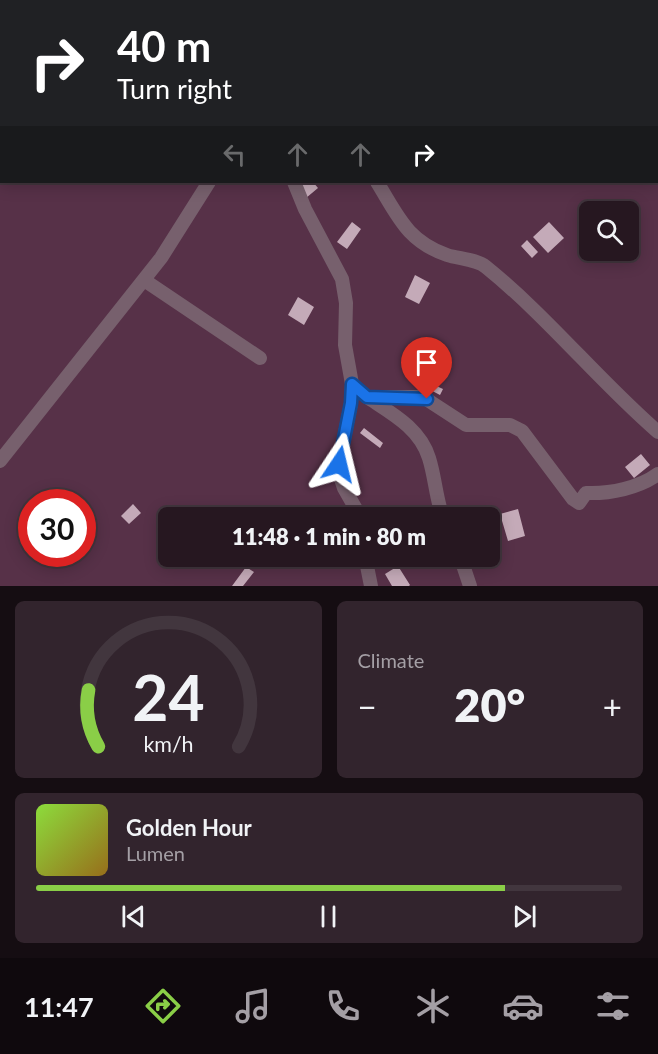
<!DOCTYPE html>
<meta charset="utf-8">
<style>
:root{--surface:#261720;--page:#32242d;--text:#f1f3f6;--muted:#a49fa5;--line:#42363e;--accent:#8ace47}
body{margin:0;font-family:Lato,sans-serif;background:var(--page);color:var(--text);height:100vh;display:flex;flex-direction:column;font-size:22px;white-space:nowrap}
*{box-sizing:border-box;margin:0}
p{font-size:20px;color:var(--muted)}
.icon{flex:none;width:33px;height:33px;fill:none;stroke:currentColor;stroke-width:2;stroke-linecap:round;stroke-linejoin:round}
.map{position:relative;height:586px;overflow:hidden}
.details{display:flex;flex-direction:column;gap:15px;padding:15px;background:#150d12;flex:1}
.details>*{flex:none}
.guide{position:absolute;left:0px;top:0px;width:658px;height:183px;box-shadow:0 3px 15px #0003,0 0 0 2px var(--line);background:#202124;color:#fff;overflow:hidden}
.fabs{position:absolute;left:579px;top:201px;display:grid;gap:12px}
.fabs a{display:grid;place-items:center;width:60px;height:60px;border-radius:9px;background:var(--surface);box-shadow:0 3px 15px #0003,0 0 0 2px var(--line);font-size:30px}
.speed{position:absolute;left:18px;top:489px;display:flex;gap:12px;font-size:30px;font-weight:700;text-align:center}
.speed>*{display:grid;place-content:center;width:78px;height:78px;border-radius:50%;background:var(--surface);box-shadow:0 3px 15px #0003,0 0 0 2px var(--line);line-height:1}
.speed .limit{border:9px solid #d22;background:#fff;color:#111}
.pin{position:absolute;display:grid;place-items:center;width:51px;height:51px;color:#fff;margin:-62px -26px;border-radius:50% 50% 50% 0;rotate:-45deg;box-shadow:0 0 6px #0007}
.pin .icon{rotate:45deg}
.me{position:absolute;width:66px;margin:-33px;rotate:10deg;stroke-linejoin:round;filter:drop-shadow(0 0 4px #0008)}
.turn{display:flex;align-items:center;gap:21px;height:126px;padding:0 18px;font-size:27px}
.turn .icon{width:78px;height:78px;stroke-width:2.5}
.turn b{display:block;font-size:42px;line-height:51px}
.lanes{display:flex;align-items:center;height:57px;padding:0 18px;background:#0003;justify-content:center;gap:30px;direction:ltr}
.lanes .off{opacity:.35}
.big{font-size:45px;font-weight:800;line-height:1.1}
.details .tile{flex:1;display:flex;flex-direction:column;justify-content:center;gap:9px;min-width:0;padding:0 21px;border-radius:9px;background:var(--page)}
.details .dial{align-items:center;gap:0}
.dial svg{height:156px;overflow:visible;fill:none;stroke:var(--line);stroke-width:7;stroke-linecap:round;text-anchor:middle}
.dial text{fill:var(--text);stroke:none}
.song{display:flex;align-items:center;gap:18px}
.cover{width:72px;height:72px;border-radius:9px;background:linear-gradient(135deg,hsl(90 70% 55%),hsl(40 70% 35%))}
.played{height:6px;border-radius:3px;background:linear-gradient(90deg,var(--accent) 80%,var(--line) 80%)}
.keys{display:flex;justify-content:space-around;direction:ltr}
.heat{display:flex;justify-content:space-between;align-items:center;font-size:33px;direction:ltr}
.details .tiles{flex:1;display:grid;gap:15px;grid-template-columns:1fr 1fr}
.tile:last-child{grid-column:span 2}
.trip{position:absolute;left:158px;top:507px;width:342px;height:60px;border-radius:9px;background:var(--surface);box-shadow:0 3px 15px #0003,0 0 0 2px var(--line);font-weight:800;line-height:60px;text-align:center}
.tab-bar{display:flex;height:96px;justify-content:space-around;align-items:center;background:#0f090d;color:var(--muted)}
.tab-bar .icon{width:42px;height:42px}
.tab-bar .on{color:var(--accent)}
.tab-bar b{font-size:27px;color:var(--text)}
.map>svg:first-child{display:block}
</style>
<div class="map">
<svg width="658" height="586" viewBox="0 0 658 586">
<rect width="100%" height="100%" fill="#331f2b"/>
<path fill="#573148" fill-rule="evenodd" d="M0 0H658V586H0ZM2 2H657V182H2ZM590 212H628V250H590ZM32 502H82V554H32ZM168 518H489V556H168Z"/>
<path fill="#c4aab8" d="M306 182H313L318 188 306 198 298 188Z
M352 222 361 229 347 249 337 242Z
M549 222 564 238 548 253 533 237Z
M527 240 538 252 532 258 521 246Z
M415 275 430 283 419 304 405 297Z
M298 297 314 307 304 325 288 315Z
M419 378 443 389 440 395 417 383Z
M364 428 383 443 380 448 360 433Z
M641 454 650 465 634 478 625 467Z
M133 504 141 513 129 524 121 516Z
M491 506 494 514 485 518 481 510Z
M518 509 525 536 508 541 500 514Z
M398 566 410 585 409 586H392L385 574Z
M246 567 254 572 243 586H232Z"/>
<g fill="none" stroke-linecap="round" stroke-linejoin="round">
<path stroke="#77606d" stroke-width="14" d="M216 0V2
M544 0H549
M633 0 635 2
M359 2 360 0
M657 27 658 28
M0 53 2 54
M294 182 305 209 342 279 346 303 345 345 352 384 351 403 339 464 340 476 344 488 361 518
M377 182C398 216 407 241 447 255 459 259 476 259 486 267 548 317 598 380 658 432
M144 280 260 358
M367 397H423L466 425H510L522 431 573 499 579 503 586 493C610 494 639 488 658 474
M367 397C391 413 420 428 429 458 435 477 436 498 443 518
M0 461 161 258 209 182
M365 556 371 586
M460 556 470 586"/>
</g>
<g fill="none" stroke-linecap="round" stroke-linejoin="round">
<g stroke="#114b97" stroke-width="15">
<path id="route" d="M339 464 351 403 352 384 367 397 427 399"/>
</g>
<use href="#route" stroke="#1a73e8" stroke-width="10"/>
</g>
</svg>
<div class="fabs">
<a><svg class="icon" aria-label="search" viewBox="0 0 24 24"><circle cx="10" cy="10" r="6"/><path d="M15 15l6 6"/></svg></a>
</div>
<div class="speed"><div class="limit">30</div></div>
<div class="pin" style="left:427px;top:399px;background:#d93025"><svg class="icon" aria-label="arrive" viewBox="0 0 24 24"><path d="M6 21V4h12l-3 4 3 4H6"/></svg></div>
<svg class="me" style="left:339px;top:464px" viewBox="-20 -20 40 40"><path d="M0-17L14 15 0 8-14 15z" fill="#1a73e8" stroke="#fff" stroke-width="4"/></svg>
<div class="trip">11:48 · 1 min · 80 m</div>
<div class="guide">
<div class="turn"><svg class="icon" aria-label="right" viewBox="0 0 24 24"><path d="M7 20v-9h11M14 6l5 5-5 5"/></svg><div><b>40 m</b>Turn right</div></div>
<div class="lanes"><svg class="icon off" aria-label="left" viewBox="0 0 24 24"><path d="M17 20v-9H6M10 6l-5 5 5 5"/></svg><svg class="icon off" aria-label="ahead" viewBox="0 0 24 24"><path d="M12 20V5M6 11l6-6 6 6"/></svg><svg class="icon off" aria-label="ahead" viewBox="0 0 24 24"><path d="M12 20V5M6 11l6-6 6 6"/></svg><svg class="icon" aria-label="right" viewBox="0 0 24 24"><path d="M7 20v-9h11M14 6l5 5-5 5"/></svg></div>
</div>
</div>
<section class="details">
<div class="tiles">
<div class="tile dial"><svg viewBox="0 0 100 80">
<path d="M14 69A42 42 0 1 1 86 69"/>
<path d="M14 69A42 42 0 0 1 9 40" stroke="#8ace47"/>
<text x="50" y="56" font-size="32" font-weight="700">24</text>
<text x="50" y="72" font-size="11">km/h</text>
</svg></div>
<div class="tile"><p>Climate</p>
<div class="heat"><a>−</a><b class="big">20°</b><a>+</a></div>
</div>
<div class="tile">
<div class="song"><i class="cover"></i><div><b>Golden Hour</b><p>Lumen</p></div></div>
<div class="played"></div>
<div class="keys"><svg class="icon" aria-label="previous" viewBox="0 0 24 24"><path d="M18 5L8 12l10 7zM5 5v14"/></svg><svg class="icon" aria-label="pause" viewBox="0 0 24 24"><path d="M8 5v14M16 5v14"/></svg><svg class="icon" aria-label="next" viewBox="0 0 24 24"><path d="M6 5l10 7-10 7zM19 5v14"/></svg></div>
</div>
</div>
</section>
<nav class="tab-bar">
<b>11:47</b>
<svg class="icon on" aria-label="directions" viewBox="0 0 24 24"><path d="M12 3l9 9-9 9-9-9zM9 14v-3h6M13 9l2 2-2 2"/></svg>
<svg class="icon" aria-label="music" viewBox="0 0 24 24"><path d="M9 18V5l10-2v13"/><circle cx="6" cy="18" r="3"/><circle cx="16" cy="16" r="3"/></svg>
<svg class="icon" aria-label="phone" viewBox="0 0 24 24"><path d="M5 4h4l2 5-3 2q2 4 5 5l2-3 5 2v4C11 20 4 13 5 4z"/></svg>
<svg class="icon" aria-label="climate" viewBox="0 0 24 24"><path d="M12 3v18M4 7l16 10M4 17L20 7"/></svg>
<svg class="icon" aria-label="car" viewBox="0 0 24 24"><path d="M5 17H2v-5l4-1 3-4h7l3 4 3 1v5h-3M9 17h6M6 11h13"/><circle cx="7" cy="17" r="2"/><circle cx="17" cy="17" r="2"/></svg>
<svg class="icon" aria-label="filters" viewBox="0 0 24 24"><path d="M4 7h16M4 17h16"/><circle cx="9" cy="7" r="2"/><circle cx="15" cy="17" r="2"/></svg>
</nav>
